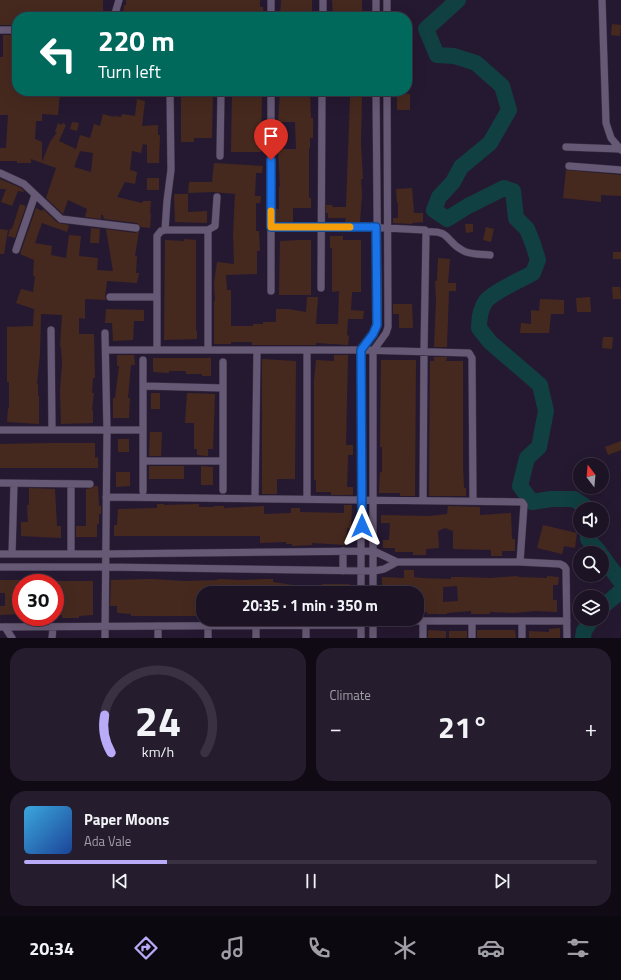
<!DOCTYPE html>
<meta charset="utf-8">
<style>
:root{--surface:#1c1325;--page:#251c2d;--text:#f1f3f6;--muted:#a09ea7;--line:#3a3242;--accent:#b9abf7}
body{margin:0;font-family:"Titillium Web",sans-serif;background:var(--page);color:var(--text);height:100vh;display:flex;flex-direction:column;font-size:15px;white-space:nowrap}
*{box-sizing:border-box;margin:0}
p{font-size:13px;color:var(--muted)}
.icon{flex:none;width:22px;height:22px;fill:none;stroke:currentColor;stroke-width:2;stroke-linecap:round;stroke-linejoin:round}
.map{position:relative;height:638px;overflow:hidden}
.drawer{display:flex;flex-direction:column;gap:10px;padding:10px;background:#0f0a14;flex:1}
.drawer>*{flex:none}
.top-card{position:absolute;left:12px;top:12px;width:400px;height:84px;border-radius:16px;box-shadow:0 4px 16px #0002,0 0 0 1px var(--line);background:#00695c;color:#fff;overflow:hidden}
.needle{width:26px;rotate:344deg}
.buttons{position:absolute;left:573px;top:458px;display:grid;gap:8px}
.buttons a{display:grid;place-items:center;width:36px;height:36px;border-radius:50%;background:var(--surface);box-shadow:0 4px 16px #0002,0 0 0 1px var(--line);font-size:20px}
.speed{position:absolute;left:12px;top:574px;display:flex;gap:8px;font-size:20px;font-weight:700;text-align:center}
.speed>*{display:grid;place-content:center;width:52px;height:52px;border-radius:50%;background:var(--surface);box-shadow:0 4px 16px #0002,0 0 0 1px var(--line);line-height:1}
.speed .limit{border:6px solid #d22;background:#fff;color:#111}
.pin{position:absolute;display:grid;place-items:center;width:34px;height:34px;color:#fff;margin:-41px -17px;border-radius:50% 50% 50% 0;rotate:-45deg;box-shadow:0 0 4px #0007}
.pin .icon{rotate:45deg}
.me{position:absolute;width:44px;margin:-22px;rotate:0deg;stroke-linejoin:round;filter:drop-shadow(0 0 3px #0008)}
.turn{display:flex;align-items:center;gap:14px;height:84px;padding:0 20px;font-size:18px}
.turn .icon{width:52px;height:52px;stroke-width:2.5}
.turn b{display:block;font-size:28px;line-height:34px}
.big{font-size:30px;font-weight:700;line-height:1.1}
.drawer .tile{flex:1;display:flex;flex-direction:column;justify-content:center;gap:6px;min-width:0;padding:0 14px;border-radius:16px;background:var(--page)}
.drawer .dial{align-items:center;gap:0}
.dial svg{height:104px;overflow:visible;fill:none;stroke:var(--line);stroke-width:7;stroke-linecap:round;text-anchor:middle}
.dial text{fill:var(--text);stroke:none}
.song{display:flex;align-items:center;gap:12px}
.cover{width:48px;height:48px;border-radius:6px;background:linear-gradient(135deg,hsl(200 70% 55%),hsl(220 70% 35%))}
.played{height:4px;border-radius:2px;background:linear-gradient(90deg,var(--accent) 25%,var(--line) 25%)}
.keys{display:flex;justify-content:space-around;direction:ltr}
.heat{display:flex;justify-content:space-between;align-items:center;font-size:22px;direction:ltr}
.drawer .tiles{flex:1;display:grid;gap:10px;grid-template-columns:1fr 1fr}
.tile:last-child{grid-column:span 2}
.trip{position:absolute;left:196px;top:586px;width:228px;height:40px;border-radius:16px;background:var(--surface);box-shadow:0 4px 16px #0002,0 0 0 1px var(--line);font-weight:700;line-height:40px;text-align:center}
.dock{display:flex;height:64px;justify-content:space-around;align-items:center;background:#0b080f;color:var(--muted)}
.dock .icon{width:28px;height:28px}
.dock .active{color:var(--accent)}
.dock b{font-size:18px;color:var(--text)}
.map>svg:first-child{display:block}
</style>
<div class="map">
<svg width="621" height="638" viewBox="0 0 621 638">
<rect width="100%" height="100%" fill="#251931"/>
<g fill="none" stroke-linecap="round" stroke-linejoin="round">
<path stroke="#114042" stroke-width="16" d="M458 0 426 29 437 55 454 56 476 63 502 86 509 110 490 143 461 167 453 182 439 197 434 210 447 219 468 206 504 188 513 191 516 218 527 229 533 244 538 260 533 273C522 279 493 292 486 301 480 309 479 318 479 328L490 342 540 385 546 411 539 447 527 458 520 486 532 502 551 499H574L586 507V509
M588 531V539L600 553
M602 556 621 582
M602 607 621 591
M583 638 584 631 592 619"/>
</g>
<path fill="#46291e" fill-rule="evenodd" d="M0 0H103V16L78 15V17H62V11H47V14H38V17H17V25H0Z
M126 0H260V7H263V17H123L124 5H126Z
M282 0H312V17H280L281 1Z
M332 0H362V17H333Z
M612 24 621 25 620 36 611 35Z
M3 35H17V63H12V81H17V91L52 93V91H60L58 115 42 114V121H36L35 139 42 142V162L50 142 57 132H55L58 123 61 125 63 123 66 125 59 141 76 149 80 135 90 138 94 124 100 126 103 114 113 117V116L121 117 122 114 135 116 137 99 145 101 142 126 158 125V135H160L159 163H147V145L143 144 141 153 132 151 130 170 137 172 135 184 125 182 117 197 142 203 143 201H151L150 213 151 214 150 228 141 227 137 223 104 219 103 215H101V219L85 217 87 209 68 200 63 214 46 198 56 168 31 159V163H17V161H0V148H6L8 115H0V57H3ZM80 151 93 153 91 172 74 167Z
M280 91H310L311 118H313V138H310V148H309V198H311V208H293V222H276V209H279V187H280L278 149H296L295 122H278Z
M199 93H213L212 138H194V142H181V96H199Z
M232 93H262L261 152H231Z
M397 93 410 94V110H397Z
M350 97H362L361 143 363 179H361L362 195 360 223H345L346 218H328V213H326V205H333L332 207H346Z
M72 122 79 123 77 131 70 129Z
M214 163 263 166 262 173H256L255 196H261L260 203H256V231H259L260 251H257V274L226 275 227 290H231V326H253V324H263V322H276V309H288L306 312 307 297H318L316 324H338L339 291 332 292V248H330V236H343V240H361V292H352L351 310 364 311 363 319H348L347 335 349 336 348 345 316 343V345H252V342H231V344H214V301H215L214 283 217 262 234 264 233 234 235 194 212 192 188 193 189 182H212Z
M566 170 621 175V196L601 195V202L563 198Z
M147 178H159V190H147Z
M0 179 21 188 25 192 18 191 12 206 1 202 6 189H0Z
M412 188 414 213H423V222L412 223V224L393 223V218H398V203H397L396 189Z
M174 194H188V212L207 211V223L175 222Z
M20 204 26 206 15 238 8 236 10 229H12Z
M36 208 42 211 43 209 58 223 69 225 67 232 42 223 35 243 52 246 51 255 66 258 69 235 81 236 79 256 98 258 97 270 113 271 106 229 135 233 139 231 135 256H137L136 273H139L137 283 107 281 105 297 106 300 85 299V319L79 318V334H94L95 378H93L92 393H94L92 410H93V423L61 424 60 391 62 363 61 347H60L62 315 41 314 40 354 37 384H38V396H39V424L7 422 8 408H9V382H7V327L33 326 34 309 16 303 21 289 33 292 35 276H33L34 260 20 254Z
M465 224H473V232L466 233Z
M486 227 494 229 491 242 483 240Z
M91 228 100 229 99 243H90Z
M0 229 8 230 4 254H0Z
M184 239 196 240V331H197V339L164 340 165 240 184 241Z
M300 240H311V295H279L280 241Z
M613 252H621V259H613Z
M438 258 450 259 448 283H456V291H449L447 347H434L436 300 435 281H437Z
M612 287H620L621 299H613Z
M590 297 591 312H577L576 298Z
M540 299 564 300V314H551L549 333H520L521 323 531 324V310L539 311Z
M393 304H412L413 328H399V314H393Z
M106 309 144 310V321H134L133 340 113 341 112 323H105Z
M603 337H613L612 349 602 348Z
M117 355H134L135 365H131L128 398H130L129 418H113V398H115L119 366H117Z
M334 355H348L346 445H353V455H348L347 487H353V495H331V492H316V480H314V381L316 360 334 361Z
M434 357H447L446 361H463V466L464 488H466V496H429L430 361H434Z
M153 358H211V376H202V374H186V371H169V373L153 372Z
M262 359 296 361 295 479H277V494H262Z
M381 360H416L415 496H400V493H379L380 472H382V447H380Z
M151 393H160V409H151Z
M187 393 215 394 213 449H208V456L197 455V449H194V423H185Z
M150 432H162L161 456H149Z
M118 439H129V452H118Z
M621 441V450L608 455 605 447Z
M52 443H95V458L98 457V468H0V444Z
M149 466H184V479H149Z
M201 466 213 467V485H201Z
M116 472H130V486L116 487Z
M94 486H98L99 506H101V514H99V524H97V537H76V526H86V489L92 488Z
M29 488 55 489 57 526H61V538L21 536V522H28L27 505H29Z
M157 504H164V505L199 504V507H214V506H224V508L264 506V514L291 513V508H300V512L344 513V505H352L351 529 347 528 346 545 312 543V545L292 546V544H286V542L260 543V536H114V525H117L118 509 157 508Z
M448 506 480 507V515L511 513 512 539H515V551H502V556H491V550L453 549V531L445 528 438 531 439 548 426 549V555H413V552H395V548H383V540H389L390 523H381V515L429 516 447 514Z
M543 525 577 533 575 548 564 546 562 554 537 548Z
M404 570H414V577L421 578 451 579V577H463L490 578 518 576V577L547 578V576L559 577 558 585H553V600H557V612L536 611 514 613 490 612V614H471V611L447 613V614H427V612H417V591H388V586H382V577L404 578ZM457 586 458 601 443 602V587Z
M151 579 185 581 218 580V579L240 580 266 579H273V582L293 585 308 586H321L322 584H350V593H203V615L196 616H131V614L117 613V606H110L111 580Z
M0 580H21L20 614 0 615V606H5V593H0Z
M55 581H93V615L79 616V618H62V615H55Z
M560 628V638H529V631L549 632V629Z
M428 630 446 631V638H428Z
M477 630H515L516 638H477Z
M449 631H467V638H449Z"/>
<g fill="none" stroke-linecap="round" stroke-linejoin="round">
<g stroke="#3d3347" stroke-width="8">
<path id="street" d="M271 0V17
M387 0V17
M602 0 606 123 611 138 621 150
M114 17 119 0
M323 17V0
M376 17V0
M0 30H17
M566 147 620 149
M220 156 221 91
M569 166 621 170
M0 173 24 184 61 219 136 228
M271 227 386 228 425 230 426 232 424 351 423 500
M165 230 167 201 171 170 170 91
M426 232C451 230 445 241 462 250 469 255 482 254 490 255
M16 250 35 195
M321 288 322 91
M271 291V91
M110 297H157
M51 330 52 430
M106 350H361L469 353 472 358 473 501
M157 350V236L161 231 165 230H208
M208 350V230L215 226 217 197
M223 362V490
M144 386 223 388
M0 430H143
M143 461H223
M0 483 90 484
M143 491V360
M106 497 522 502 524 505 520 562
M255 498 257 350
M307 499V350
M0 554H105L374 551 397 562H520L560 564 564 566 566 569 567 638
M12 554 14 484
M71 554V484
M0 567H105L374 571 384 569 397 562
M343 571V551
M361 593V350C369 339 377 330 378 316L376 91
M373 593V351L386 333 388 327 387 91
M373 619V638
M373 621H567
M0 627 361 625
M5 627 12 638
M52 638 53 627
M105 638 107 431 105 333
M158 638V626
M208 638V626
M256 638V625
M306 638V625
M361 638V619
M423 638V621
M472 638V621
M522 638V621"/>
</g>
<use href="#street" stroke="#665975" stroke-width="7"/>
</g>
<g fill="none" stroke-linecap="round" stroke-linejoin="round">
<g stroke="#114b97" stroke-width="10">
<path id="route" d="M271 160V227H376L377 325 373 334 361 350 362 526"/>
</g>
<use href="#route" stroke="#1a73e8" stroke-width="7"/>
<path stroke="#f59e0b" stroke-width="7" d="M271 211V227H350"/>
</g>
</svg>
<div class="buttons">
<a><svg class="needle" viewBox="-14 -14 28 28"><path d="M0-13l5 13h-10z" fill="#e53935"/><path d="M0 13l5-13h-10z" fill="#a09ea7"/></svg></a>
<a><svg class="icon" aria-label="sound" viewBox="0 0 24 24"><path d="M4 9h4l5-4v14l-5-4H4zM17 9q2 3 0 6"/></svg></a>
<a><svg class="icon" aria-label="search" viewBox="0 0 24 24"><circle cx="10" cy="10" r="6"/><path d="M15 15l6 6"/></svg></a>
<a><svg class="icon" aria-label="layers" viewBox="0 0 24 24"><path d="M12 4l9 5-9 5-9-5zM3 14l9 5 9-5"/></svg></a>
</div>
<div class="speed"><div class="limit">30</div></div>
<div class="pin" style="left:271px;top:160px;background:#d93025"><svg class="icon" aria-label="arrive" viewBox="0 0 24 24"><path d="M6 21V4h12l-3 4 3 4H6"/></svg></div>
<svg class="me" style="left:362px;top:526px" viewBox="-20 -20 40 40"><path d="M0-17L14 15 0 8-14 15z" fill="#1a73e8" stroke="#fff" stroke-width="4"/></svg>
<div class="trip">20:35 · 1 min · 350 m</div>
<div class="top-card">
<div class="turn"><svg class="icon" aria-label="left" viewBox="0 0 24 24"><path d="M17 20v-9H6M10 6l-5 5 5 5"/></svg><div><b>220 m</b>Turn left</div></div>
</div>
</div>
<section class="drawer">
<div class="tiles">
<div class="tile dial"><svg viewBox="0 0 100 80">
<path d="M14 69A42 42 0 1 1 86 69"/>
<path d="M14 69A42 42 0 0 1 9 40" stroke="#b9abf7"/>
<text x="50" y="56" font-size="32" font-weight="700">24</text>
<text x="50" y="72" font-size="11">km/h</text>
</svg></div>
<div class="tile"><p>Climate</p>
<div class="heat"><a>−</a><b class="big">21°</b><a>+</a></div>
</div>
<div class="tile">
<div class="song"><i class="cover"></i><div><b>Paper Moons</b><p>Ada Vale</p></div></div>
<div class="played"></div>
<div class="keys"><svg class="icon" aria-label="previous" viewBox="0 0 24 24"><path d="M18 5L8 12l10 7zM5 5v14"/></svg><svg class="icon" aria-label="pause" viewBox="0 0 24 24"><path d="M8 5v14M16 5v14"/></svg><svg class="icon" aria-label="next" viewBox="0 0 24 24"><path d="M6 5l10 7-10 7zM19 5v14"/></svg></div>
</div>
</div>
</section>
<nav class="dock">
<b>20:34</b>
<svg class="icon active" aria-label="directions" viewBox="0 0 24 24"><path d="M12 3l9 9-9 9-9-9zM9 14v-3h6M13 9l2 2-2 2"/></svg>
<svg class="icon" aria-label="music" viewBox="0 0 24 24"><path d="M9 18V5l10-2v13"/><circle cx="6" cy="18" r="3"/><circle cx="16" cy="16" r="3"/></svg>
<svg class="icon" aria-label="phone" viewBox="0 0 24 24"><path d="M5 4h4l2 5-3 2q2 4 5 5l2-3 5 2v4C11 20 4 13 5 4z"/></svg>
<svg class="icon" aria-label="climate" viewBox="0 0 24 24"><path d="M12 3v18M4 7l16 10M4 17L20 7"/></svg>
<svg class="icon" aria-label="car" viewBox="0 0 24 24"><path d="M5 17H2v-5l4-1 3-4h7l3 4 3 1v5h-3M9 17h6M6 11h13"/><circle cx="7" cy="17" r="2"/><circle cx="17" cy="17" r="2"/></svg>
<svg class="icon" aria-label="filters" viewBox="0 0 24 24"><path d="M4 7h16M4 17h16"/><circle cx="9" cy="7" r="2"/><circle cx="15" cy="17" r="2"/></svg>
</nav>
